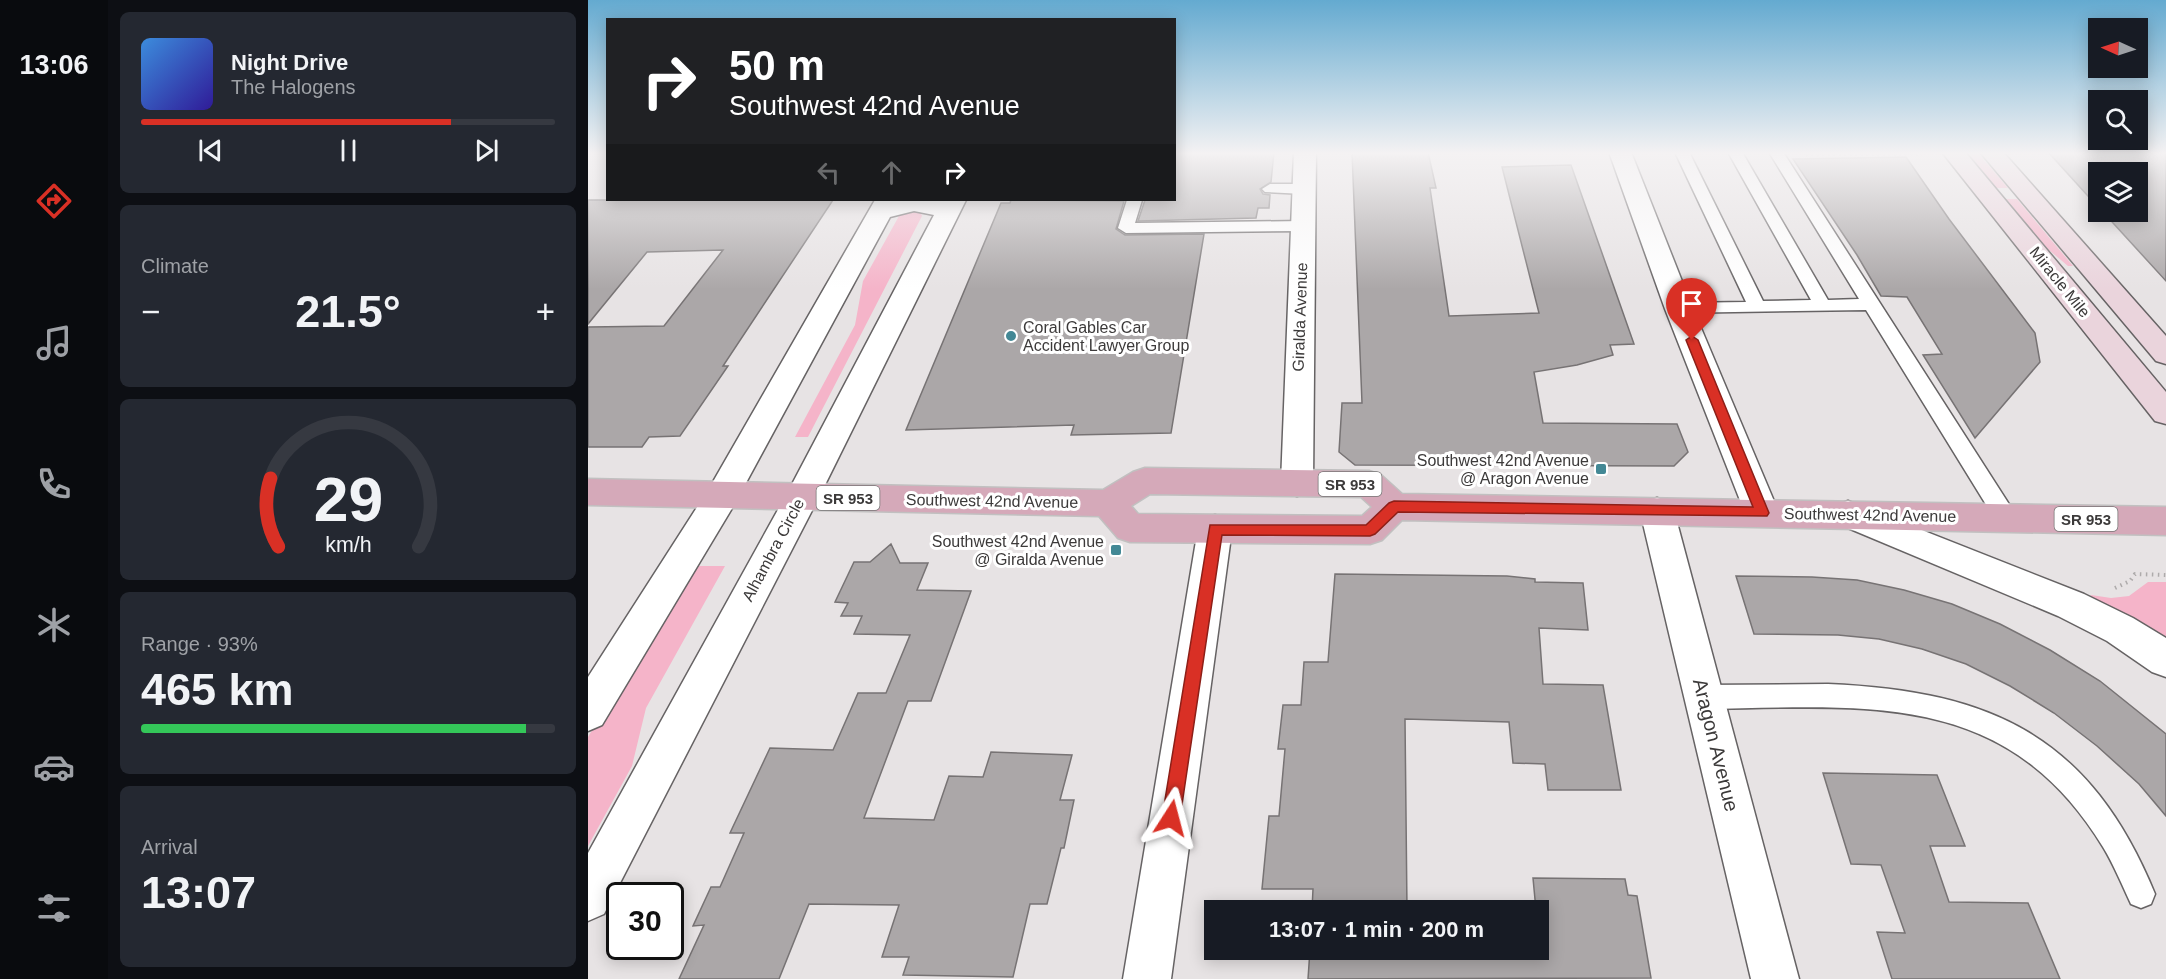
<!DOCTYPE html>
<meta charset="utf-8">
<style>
:root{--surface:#171b24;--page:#242831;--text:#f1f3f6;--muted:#9ea1a6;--line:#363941;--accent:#d93025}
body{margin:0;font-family:Arial,sans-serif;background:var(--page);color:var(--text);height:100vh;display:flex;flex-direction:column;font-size:22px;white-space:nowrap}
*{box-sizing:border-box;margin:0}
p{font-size:20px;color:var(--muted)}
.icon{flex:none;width:33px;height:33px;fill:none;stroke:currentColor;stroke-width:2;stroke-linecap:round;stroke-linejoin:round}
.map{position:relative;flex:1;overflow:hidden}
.sheet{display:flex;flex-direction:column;gap:12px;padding:12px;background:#0d0f14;width:480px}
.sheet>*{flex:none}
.guide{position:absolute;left:18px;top:18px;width:570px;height:183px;border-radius:0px;box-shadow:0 3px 15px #0003;background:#202124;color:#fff;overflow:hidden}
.needle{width:39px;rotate:273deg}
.buttons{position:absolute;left:1500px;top:18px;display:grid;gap:12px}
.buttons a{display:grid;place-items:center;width:60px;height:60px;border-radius:0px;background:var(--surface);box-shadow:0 3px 15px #0003;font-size:30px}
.speed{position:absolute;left:18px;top:882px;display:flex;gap:12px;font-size:30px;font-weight:700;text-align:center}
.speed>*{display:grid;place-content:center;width:78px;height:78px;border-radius:50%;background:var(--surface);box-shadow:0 3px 15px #0003;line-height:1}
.speed .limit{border:3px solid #111;border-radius:9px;background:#fff;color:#111}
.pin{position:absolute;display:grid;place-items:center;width:51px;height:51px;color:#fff;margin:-62px -26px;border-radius:50% 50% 50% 0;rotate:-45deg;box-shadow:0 0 6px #0007}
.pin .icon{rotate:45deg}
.me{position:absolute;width:66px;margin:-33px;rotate:9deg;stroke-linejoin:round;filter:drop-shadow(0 0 4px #0008)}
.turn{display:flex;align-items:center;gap:21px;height:126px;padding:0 24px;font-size:27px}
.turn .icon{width:78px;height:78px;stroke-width:2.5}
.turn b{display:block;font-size:42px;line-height:51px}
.lanes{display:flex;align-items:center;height:57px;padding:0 24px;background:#0003;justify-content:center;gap:30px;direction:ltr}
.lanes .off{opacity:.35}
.big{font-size:45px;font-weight:700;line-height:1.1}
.sheet .tile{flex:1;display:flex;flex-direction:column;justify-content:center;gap:9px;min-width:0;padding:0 21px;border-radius:9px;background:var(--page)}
.sheet .dial{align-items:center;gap:0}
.dial svg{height:156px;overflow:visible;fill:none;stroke:var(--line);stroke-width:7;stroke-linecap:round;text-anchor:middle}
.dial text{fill:var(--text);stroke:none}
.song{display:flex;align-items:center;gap:18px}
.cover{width:72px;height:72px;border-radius:9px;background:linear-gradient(135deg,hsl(210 70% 55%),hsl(250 70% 35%))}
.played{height:6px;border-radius:3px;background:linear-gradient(90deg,var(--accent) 75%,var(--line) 75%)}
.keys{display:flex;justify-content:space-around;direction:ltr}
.heat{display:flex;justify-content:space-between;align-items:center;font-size:33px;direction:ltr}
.charge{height:9px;border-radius:4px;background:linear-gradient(90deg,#34c759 93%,var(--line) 0)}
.trip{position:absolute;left:616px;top:900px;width:345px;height:60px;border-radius:0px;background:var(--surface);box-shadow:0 3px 15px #0003;font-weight:700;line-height:60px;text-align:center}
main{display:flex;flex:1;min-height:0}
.tab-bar{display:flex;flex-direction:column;width:108px;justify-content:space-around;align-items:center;background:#090b0e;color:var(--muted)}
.tab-bar .icon{width:42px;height:42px}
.tab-bar .current{color:var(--accent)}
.tab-bar b{font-size:27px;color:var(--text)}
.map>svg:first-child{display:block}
</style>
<main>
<nav class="tab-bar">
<b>13:06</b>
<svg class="icon current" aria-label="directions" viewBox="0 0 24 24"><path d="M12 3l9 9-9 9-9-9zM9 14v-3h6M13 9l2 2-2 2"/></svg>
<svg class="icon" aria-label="music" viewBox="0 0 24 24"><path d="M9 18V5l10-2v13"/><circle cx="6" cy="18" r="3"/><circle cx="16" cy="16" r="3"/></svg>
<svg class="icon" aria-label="phone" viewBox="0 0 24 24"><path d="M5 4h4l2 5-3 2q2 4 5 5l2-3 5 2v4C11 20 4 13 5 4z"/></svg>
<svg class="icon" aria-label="climate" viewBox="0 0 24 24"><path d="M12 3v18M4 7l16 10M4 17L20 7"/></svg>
<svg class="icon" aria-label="car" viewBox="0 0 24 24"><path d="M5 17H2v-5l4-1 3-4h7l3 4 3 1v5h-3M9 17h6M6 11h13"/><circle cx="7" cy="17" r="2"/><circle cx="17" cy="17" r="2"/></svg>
<svg class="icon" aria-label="filters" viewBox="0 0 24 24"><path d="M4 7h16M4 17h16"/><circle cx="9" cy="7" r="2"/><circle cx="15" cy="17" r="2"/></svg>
</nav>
<section class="sheet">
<div class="tile">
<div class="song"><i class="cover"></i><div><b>Night Drive</b><p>The Halogens</p></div></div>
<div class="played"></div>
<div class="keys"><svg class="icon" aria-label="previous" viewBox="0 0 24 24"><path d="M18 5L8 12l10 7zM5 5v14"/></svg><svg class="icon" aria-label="pause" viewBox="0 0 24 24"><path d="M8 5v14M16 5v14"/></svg><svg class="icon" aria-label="next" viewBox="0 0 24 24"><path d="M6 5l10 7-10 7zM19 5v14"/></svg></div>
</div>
<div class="tile"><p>Climate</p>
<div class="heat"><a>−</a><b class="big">21.5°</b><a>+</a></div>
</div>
<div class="tile dial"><svg viewBox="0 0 100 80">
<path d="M14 69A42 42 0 1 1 86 69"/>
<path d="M14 69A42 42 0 0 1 10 34" stroke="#d93025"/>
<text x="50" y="56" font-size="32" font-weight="700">29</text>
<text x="50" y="72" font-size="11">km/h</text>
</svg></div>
<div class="tile"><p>Range · 93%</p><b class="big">465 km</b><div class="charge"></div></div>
<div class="tile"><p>Arrival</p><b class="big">13:07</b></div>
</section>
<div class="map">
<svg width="1578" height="979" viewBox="0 0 1578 979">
<rect width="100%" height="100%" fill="#e7e3e4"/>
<path fill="#f5b4c9" d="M1378 152H1389L1420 188H1408Z
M1417 199H1429L1485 266H1480L1455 245Z
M325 210 332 211 334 216 220 437H207L267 325 275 281 311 216Z
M103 566H137L58 708 44 766 0 846V737Z
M1560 582H1578V643L1502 597 1503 595 1523 598 1541 596Z"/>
<path fill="#aba7a8" stroke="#777374" stroke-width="1.5" d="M586 152H686L683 182 672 189 675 194 682 195 681 208H670L668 218 550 221 557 200H586Z
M764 152H840L848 188H842L861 316 951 313 914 167 983 165 1046 344 1022 345 1025 355 989 365 946 372 955 423 1089 424 1100 452 1086 466 767 465 751 452 754 403H774Z
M1460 152H1578V281L1515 212H1550V172H1510V207Z
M1318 157 1361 219 1447 333 1452 362 1387 438 1335 355 1354 354 1319 297 1293 296 1269 255 1205 159Z
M0 200H245L135 366H140L92 436 61 437 54 447H0V327L76 326 135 250 59 252 0 324Z
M423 200 536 201 528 229 537 235 616 234 583 433 483 435 486 425 318 430 413 203H422Z
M303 544 312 563H340L329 590 383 591 343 701H320L276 818 346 820 361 776 395 777 403 752 484 755 472 800H486L476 848H473L459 904H442L425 977 315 975 321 957H294L311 905 221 904 191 979H91L116 925 105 926 123 887H132L156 833H142L182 748 245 750 270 693H298L322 635 266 634 274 616H253L260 603 247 602 266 562H282Z
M747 574 919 576 947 579V582L995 583 1000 630 951 628 955 684 1015 685 1033 790H960L957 764 925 763 921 722 817 719 819 910H840H724L725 889H674L681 816H691L697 749H690L695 705H713L716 662H740Z
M1148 576 1224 577 1269 580 1316 590 1364 604 1412 624 1462 650 1512 681 1578 734V816L1551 784 1509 746 1466 713 1422 686 1378 664 1334 649 1291 639 1250 635 1166 634Z
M1235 773 1349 775 1377 846H1342L1361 902 1440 903 1472 979H1304L1289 932 1317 933 1293 865 1263 864Z
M945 878 1037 879 1040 895 1049 896 1063 978 720 979 722 950H952L951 910H948Z"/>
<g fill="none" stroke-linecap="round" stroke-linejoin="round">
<g stroke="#666364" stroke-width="3">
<path id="service" d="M1087 152H1101L1175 301 1223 300 1140 152H1154L1240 300 1271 299 1181 152H1195L1426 512 1429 518 1426 524 1418 527 1410 524 1278 310 1085 313 1082 309 1085 305 1091 303 1158 302Z
M682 184H716L724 189 716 194 677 192 674 189Z
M539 200H554L547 223 715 221 723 226 715 231 538 233 530 228Z
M1240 684C1404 691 1502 736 1567 894L1563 904 1553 908 1543 904C1534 885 1526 865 1515 847 1418 688 1277 707 1115 709L1106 705 1102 697 1106 689 1115 685Z"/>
</g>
<g stroke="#666364" stroke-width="3">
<path id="minor" d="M706 152H728L725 483 721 492 709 496 697 492 693 483Z
M1021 152H1043L1105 309 1191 513 1186 522 1174 526 1162 522 1157 513 1077 309Z
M1069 498 1081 502 1086 511 1211 979H1163L1052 511 1057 502Z
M627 515 639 519 644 529 583 979H535L610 529 615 519Z"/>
</g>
<g stroke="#666364" stroke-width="3">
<path id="tertiary" d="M287 200H378L231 497 16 914 0 921V853L202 488 346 215 326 211 302 217 146 505 14 725 0 731V677L122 487Z
M1260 501 1496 594 1545 618 1578 638V677L1564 672 1519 641 1470 616 1248 523 1243 514 1248 505Z"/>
</g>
<g stroke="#666364" stroke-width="3">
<path id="secondary" d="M1354 152H1377L1578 392V424L1567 421Z
M1392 152H1415L1578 336V364L1568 361Z"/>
</g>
<g stroke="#c1c0c0" stroke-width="3">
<path id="primary" d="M557 468 781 471 793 475 814 494 1578 507V535L814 520 794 540 782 544 542 542 530 538 511 516 0 505V479L515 490 545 472ZM562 494 773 497 784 507 774 516 550 514 543 506Z"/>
</g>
<path stroke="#aeabab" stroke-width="3" stroke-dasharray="1.5 4" stroke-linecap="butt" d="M1218 155 1334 154"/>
<path stroke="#aeabab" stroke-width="4" stroke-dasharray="1.5 4.5" stroke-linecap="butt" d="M1527 588 1542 581 1547 574 1578 575"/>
<use href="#service" fill="#fff" fill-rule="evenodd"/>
<use href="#minor" fill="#fff" fill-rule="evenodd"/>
<use href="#tertiary" fill="#fff" fill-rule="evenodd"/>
<use href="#secondary" fill="#ead4dc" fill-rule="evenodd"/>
<use href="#primary" fill="#d5a9b9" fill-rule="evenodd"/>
</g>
<linearGradient id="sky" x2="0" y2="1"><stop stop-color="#64aad0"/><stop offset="0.53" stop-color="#f4f2f3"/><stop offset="1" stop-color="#f4f2f3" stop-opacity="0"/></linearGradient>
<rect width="1578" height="289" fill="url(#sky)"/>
<path fill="#d93025" stroke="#8d1f18" stroke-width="1.5" d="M1104 336 1110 340 1181 513 1179 516 810 512 787 534 782 536 634 535 592 818 590 824 583 827 577 824 574 818 622 525H778L801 503 806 501 1165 507 1098 340Z"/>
<g fill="#438895" stroke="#fff" stroke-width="2">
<circle cx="423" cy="336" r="6"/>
<rect x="1007" y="463" width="12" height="12" rx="3"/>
<rect x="522" y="544" width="12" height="12" rx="3"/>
</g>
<g text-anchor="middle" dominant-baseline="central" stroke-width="6" stroke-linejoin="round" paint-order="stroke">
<g fill="#fff" stroke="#767575" stroke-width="1.5">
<rect x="730.5" y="472" width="63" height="24" rx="4.5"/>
<rect x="228.5" y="486" width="63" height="24" rx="4.5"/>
<rect x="1466.5" y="507" width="63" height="24" rx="4.5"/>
</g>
<g font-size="15" font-weight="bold" fill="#3c3a3a">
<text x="762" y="484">SR 953</text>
<text x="260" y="498">SR 953</text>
<text x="1498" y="519">SR 953</text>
</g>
<g font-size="16" fill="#3c3a3a" stroke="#fff">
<text transform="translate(1472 282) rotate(51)">Miracle Mile</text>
<text transform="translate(712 317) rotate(-88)">Giralda Avenue</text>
<text transform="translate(404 501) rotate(1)">Southwest 42nd Avenue</text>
<text transform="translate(1282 515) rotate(1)">Southwest 42nd Avenue</text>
<text transform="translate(185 550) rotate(-62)">Alhambra Circle</text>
</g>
<g font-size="16" fill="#3c3a3a" stroke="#fff" text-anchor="end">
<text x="435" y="327" text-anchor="start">Coral Gables Car<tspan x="435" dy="18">Accident Lawyer Group</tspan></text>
<text x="1001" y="460">Southwest 42nd Avenue<tspan x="1001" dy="18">@ Aragon Avenue</tspan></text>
<text x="516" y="541">Southwest 42nd Avenue<tspan x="516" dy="18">@ Giralda Avenue</tspan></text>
</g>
<g font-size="20" fill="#3c3a3a" stroke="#fff">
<text transform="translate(1128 745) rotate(76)">Aragon Avenue</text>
</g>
</g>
</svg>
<div class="buttons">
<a><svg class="needle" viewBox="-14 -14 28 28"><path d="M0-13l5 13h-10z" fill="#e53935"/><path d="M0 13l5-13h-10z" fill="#9ea1a6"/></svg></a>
<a><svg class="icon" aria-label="search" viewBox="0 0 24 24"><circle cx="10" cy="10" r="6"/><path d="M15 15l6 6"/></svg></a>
<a><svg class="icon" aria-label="layers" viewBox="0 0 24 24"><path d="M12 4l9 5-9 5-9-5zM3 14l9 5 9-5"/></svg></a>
</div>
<div class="speed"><div class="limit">30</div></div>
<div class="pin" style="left:1104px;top:340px;background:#d93025"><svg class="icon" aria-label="arrive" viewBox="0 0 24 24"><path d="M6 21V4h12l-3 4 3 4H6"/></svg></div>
<svg class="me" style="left:583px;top:818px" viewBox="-20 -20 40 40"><path d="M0-17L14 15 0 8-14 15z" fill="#d93025" stroke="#fff" stroke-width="4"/></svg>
<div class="trip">13:07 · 1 min · 200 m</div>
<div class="guide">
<div class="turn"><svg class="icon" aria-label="right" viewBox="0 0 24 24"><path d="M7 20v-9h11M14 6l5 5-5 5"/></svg><div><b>50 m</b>Southwest 42nd Avenue</div></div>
<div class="lanes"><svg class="icon off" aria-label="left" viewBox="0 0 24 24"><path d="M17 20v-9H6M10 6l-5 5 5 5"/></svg><svg class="icon off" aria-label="ahead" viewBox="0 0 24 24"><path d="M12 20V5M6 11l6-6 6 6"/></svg><svg class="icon" aria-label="right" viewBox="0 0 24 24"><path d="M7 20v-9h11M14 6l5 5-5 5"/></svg></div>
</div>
</div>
</main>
